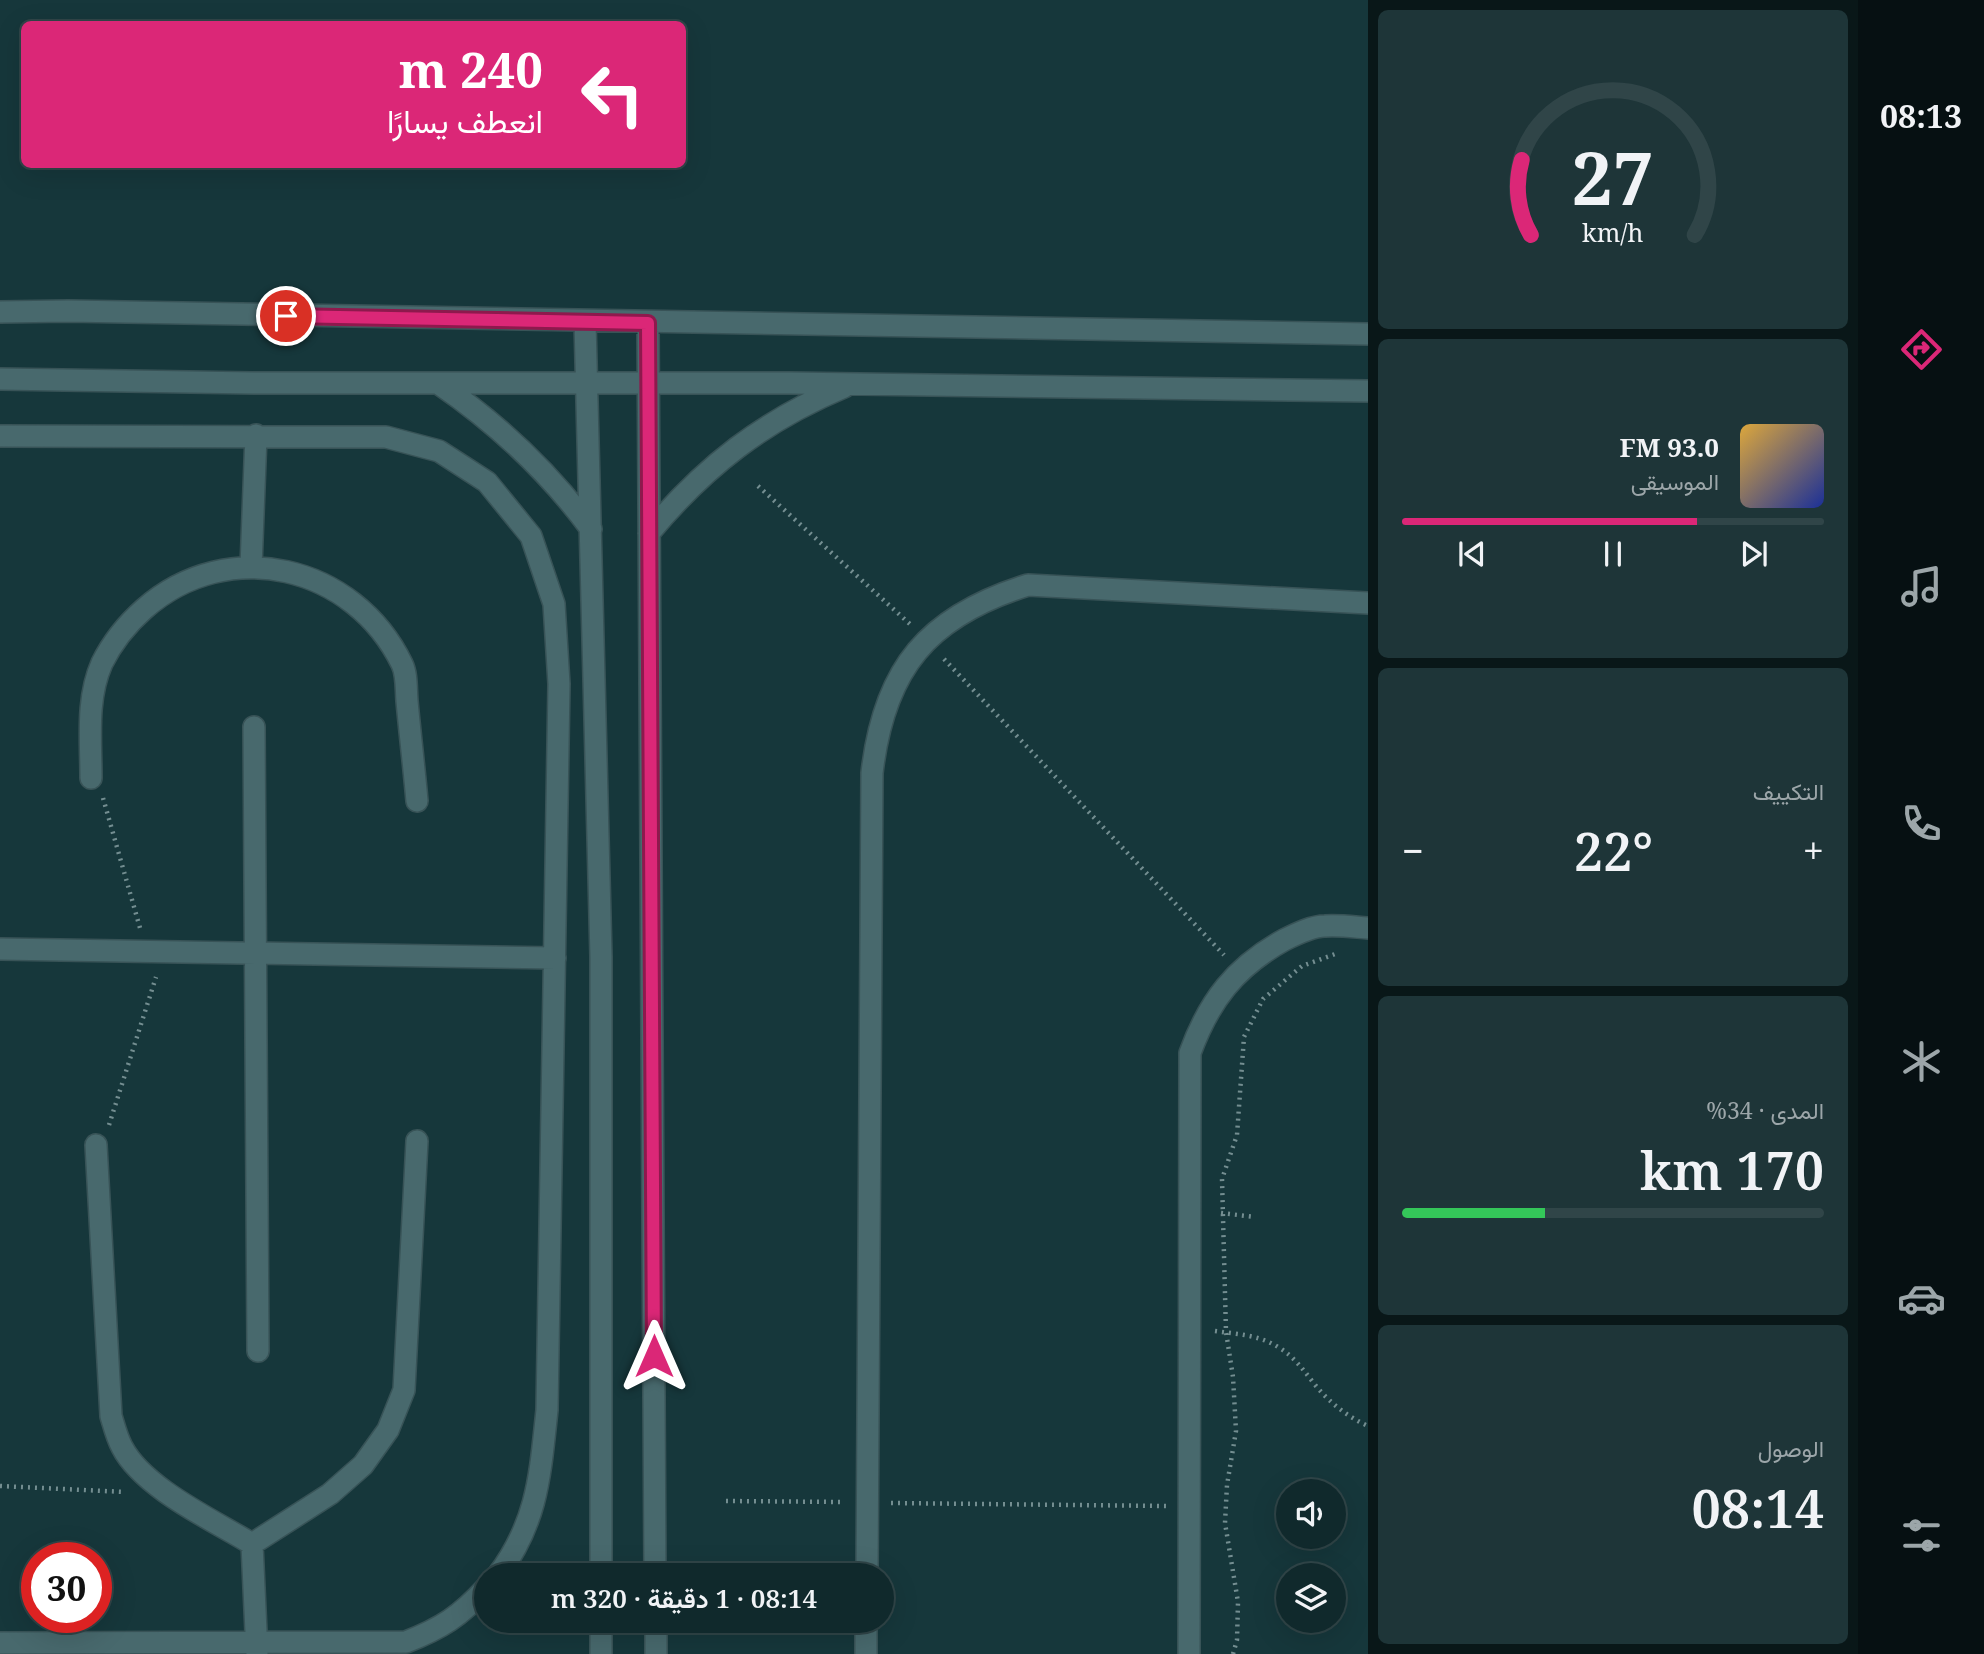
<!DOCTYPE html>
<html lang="ar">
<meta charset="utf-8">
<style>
:root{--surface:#10292c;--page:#1e3538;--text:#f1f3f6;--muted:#9ca6a9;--line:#304548;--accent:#db2777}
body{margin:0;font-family:"Noto Serif",Vazirmatn,serif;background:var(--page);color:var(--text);direction:rtl;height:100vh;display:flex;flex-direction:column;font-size:26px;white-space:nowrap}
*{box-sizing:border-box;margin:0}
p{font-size:23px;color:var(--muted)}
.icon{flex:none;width:38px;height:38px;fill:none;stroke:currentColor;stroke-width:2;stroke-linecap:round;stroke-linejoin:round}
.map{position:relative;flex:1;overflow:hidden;direction:ltr}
.drawer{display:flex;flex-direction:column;gap:10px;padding:10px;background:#091718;width:490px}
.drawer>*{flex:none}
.guide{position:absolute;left:21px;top:21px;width:665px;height:147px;border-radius:10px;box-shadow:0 7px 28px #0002,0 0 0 2px var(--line);direction:rtl;background:#db2777;color:#fff;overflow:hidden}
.controls{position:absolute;left:1276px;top:1479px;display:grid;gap:14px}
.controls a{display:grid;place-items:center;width:70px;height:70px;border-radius:50%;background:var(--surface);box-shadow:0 7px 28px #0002,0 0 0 2px var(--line);font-size:35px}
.speed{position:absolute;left:21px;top:1542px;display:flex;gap:14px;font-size:35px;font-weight:700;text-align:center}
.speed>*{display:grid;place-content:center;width:91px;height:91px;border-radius:50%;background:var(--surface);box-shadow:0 7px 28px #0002,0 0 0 2px var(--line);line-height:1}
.speed .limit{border:10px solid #d22;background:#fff;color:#111}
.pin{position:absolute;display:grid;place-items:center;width:60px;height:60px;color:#fff;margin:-30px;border:4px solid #fff;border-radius:50%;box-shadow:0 2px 7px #0007}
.me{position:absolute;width:77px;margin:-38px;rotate:0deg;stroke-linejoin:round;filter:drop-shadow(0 0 5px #0008)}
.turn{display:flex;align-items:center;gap:24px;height:147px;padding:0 28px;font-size:32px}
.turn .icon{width:91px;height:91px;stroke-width:2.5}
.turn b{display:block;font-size:49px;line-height:60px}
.big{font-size:52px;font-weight:600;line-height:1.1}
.drawer .tile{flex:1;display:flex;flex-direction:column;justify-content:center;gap:10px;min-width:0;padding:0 24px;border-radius:10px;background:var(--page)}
.drawer .dial{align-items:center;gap:0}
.dial svg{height:182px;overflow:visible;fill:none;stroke:var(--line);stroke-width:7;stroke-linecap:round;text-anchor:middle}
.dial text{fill:var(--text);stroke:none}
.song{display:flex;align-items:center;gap:21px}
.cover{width:84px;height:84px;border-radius:10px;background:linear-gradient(135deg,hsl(40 70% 55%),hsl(230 70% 35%))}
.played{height:7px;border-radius:4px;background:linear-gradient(90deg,var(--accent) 70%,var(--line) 70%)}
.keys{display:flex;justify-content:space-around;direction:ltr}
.heat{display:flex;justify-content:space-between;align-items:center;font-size:38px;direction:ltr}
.charge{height:10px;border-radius:5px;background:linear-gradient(90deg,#34c759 34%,var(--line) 0)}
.trip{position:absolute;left:474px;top:1563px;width:420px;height:70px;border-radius:35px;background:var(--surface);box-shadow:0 7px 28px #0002,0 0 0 2px var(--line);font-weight:600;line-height:70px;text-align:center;direction:rtl}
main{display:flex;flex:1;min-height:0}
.menu{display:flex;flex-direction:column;width:126px;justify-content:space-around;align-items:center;background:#061012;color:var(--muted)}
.menu .icon{width:49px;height:49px}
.menu .selected{color:var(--accent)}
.menu b{font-size:32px;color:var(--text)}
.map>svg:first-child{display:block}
</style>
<main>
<nav class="menu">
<b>08:13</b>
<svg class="icon selected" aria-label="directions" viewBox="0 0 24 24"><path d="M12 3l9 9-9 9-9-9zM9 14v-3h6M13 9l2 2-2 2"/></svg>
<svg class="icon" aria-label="music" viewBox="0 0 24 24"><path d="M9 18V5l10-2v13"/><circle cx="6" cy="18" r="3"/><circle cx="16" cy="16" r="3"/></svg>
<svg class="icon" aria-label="phone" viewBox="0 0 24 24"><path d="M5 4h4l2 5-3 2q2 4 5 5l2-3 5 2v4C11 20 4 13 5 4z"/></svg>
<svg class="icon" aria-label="climate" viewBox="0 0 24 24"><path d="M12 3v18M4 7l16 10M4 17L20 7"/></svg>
<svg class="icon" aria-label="car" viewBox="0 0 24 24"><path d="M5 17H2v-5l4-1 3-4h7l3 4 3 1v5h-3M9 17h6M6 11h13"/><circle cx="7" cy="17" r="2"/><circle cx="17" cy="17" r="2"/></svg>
<svg class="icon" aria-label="filters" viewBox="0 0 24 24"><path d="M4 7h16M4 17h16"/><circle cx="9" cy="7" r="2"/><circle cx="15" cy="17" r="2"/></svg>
</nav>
<section class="drawer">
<div class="tile dial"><svg viewBox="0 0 100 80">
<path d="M14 69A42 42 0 1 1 86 69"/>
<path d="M14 69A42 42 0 0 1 10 36" stroke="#db2777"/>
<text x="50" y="56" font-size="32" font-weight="700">27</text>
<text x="50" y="72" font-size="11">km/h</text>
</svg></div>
<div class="tile">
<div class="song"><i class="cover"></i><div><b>93.0 FM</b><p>الموسيقى</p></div></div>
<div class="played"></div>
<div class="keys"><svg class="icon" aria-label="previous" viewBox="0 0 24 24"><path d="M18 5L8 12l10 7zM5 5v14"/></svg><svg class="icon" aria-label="pause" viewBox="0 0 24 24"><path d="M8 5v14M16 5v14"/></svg><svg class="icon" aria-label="next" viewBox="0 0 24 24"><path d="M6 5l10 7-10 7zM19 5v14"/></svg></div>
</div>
<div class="tile"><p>التكييف</p>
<div class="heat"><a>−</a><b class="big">22°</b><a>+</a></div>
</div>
<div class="tile"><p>المدى · 34%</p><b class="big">170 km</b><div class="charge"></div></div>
<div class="tile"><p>الوصول</p><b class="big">08:14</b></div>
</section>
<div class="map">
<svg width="1368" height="1654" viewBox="0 0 1368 1654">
<rect width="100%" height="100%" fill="#16373b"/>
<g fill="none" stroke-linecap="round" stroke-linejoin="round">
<g stroke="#385357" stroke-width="24">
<path id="street" d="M0 312 68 311 1368 334
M585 322 601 957V1575
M648 323 655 1575
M0 379 253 383H790L1368 391
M438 383C498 424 548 471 591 529
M0 436 386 437 439 451 487 482 531 536 554 604 559 684 547 1410C540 1475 538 1521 498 1575
M649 533C705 466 763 421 844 387
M251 567 256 435
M254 727 258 1351
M91 778C91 739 86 699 102 663 112 643 127 624 144 609 228 535 354 565 402 664 407 674 406 689 407 701 410 734 414 767 417 801
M0 949 555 958
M96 1145 111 1416C114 1426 117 1438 122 1447 143 1488 213 1520 252 1544L330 1494 363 1465 388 1430 404 1390 417 1141
M252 1544 257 1654
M867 1575 872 773C884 668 928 616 1028 585L1368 603
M656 1620V1654
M0 1643 406 1642C442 1628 460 1616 486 1588
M601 1654V1620
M866 1654V1620
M1189 1654 1190 1053C1209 1001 1235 967 1284 940 1296 934 1312 926 1325 926 1339 925 1354 927 1368 928"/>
</g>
<path stroke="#748e91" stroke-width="4.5" stroke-dasharray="2 5" stroke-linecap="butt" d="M758 486 911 625
M944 659 1224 955
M103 798 140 928
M109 1125 156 977
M1221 1213 1255 1217
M1215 1331C1237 1334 1259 1335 1278 1347 1295 1357 1304 1371 1316 1386 1330 1403 1348 1417 1368 1426
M0 1486 125 1492
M726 1501 844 1502
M891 1503 1166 1506
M1233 1654 1237 1640 1238 1602 1225 1523 1227 1485 1236 1431 1233 1377 1226 1332 1222 1179 1237 1135 1244 1037 1263 999 1302 966 1338 953"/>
<use href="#street" stroke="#48696d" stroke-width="21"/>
</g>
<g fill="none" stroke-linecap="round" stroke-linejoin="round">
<g stroke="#8e194d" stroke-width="18">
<path id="route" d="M286 316 648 323 654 1356"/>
</g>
<use href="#route" stroke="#db2777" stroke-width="12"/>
</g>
</svg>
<div class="controls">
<a><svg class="icon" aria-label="sound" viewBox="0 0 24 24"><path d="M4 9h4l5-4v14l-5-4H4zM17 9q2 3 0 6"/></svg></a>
<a><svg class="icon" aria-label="layers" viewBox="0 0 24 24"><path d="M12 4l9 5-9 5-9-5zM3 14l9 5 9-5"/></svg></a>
</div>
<div class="speed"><div class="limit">30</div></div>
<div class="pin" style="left:286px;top:316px;background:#d93025"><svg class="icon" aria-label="arrive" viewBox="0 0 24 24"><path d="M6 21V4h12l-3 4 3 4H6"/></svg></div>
<svg class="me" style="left:654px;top:1356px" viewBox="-20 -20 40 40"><path d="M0-17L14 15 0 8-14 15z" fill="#db2777" stroke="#fff" stroke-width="4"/></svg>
<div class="trip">08:14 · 1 دقيقة · 320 m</div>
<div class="guide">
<div class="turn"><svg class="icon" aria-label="left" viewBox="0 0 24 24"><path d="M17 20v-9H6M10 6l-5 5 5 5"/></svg><div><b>240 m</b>انعطف يسارًا</div></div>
</div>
</div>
</main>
